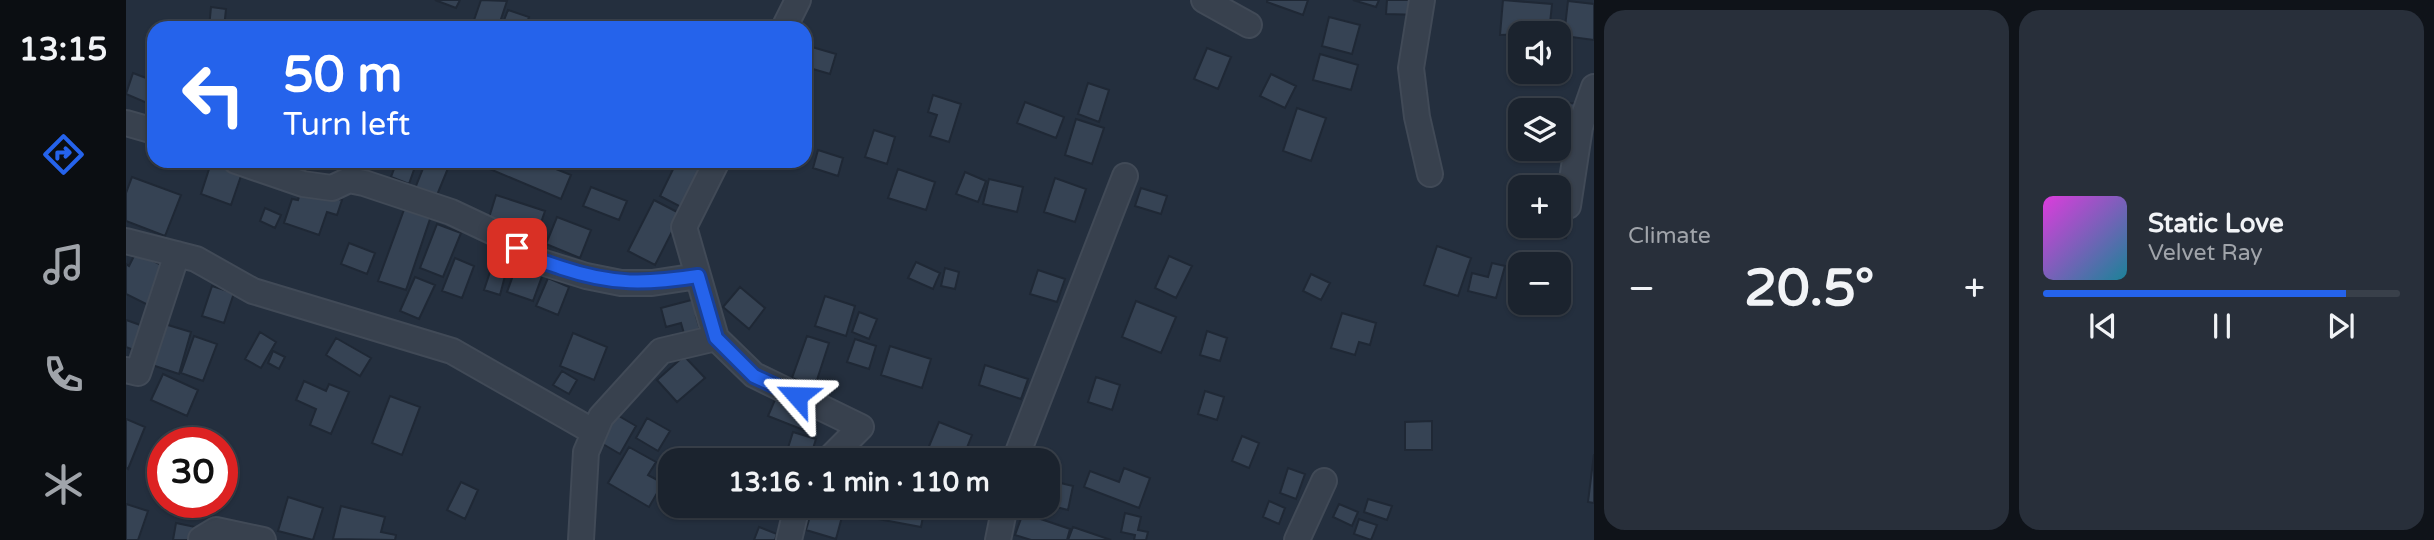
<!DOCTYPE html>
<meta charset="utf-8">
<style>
:root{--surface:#1b232e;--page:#282f3a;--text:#f1f3f6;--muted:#a0a4aa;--line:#39404a;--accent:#2563eb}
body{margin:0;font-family:"Varela Round",sans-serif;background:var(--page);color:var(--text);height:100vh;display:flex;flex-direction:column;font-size:26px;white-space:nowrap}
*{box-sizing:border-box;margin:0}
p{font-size:23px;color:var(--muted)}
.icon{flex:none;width:38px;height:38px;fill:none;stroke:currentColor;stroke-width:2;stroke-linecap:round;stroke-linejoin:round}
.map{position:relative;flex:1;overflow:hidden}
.panel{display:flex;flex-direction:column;gap:10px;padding:10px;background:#0f1319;width:840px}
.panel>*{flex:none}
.hud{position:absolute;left:21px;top:21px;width:665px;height:147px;border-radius:21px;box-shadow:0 2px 5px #0004,0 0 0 2px var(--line);background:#2563eb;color:#fff;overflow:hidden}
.buttons{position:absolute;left:1382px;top:21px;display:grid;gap:14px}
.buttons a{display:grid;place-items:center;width:63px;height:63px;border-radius:14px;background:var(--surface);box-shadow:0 2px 5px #0004,0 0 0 2px var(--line);font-size:35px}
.speed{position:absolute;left:21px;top:427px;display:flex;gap:14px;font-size:35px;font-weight:700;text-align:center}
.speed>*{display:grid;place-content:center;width:91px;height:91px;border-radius:50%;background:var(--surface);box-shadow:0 2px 5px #0004,0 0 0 2px var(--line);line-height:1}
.speed .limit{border:10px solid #d22;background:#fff;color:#111}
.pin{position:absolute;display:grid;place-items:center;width:60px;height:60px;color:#fff;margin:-30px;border-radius:14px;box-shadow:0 4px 10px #0006}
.me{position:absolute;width:77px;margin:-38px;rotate:295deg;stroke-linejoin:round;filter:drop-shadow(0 0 5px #0008)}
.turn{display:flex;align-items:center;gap:24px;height:147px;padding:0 21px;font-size:32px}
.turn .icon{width:91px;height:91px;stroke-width:2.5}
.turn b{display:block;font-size:49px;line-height:60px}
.big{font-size:52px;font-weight:700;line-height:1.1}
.panel .widget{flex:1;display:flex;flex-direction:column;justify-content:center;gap:10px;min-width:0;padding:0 24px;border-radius:21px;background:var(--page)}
.song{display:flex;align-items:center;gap:21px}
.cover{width:84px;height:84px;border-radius:10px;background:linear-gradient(135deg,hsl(300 70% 55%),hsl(190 70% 35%))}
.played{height:7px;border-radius:4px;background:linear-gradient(90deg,var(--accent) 85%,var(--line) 85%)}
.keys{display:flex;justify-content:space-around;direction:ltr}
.heat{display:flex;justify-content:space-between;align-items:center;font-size:38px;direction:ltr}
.panel .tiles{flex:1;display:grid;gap:10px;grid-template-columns:repeat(2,1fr)}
.trip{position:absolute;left:532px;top:448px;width:402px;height:70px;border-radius:21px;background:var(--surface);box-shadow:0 2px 5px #0004,0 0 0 2px var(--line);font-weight:700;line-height:70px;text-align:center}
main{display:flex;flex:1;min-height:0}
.dock{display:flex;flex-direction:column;width:126px;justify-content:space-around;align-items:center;background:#0b0e12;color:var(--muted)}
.dock .icon{width:49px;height:49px}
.dock .active{color:var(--accent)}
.dock b{font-size:32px;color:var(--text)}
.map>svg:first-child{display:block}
</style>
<main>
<nav class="dock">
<b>13:15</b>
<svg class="icon active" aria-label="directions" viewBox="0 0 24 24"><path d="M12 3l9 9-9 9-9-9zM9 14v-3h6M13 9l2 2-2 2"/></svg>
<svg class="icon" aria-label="music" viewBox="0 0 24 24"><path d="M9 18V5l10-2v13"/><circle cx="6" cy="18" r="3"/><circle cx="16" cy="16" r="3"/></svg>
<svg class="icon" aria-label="phone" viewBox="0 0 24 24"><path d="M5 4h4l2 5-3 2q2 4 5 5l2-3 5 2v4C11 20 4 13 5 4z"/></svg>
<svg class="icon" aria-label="climate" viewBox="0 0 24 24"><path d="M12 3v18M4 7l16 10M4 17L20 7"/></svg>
</nav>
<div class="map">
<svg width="1468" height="540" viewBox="0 0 1468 540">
<rect width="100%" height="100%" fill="#242f3e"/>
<path fill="#364354" stroke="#1f2835" stroke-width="2" d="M309 0H334L330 8Z
M355 0 381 1 372 28 346 26Z
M1141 0H1182L1177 15 1141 2Z
M1227 0H1253L1250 7Z
M1261 0H1297L1296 15 1260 14Z
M1377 0 1426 4 1423 33 1374 35Z
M1442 1 1468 4V40L1438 36Z
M85 7 100 9 98 28H83Z
M382 10 403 17 399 28H375Z
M1203 17 1234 25 1226 54 1196 46Z
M686 47 710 54 704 74 680 67Z
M1081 48 1105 57 1092 89 1068 79Z
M1194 54 1232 65 1225 90 1187 80Z
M7 73 28 81V106L0 94Z
M1145 74 1170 86 1159 108 1134 96Z
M962 83 983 90 973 122 952 114Z
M807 95 835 104 823 142 804 136 811 115 802 112Z
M1401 101 1459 104 1458 132 1433 131V110H1400Z
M899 102 938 117 930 138 891 123Z
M1171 108 1200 118 1185 161 1157 151Z
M950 119 978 128 966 164 939 155Z
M748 130 769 137 761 164 739 157Z
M692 150 717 158 712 176 687 168Z
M271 161H291L283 184 265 177Z
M300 161H325L309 200 288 191Z
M362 161H410L445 175 435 199 359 167Z
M490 161H518L515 169Z
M551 161 574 169 555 207 534 196Z
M85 163 116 173 105 205 75 194Z
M772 169 809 182 800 210 762 198Z
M839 172 860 181 852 202 830 194Z
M6 177 55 195 39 236 0 221V193Z
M929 178 960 189 949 222 918 212Z
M863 179 897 187 891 212 857 204Z
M176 187 216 200 211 215 201 212 193 235 158 223 166 199 172 200Z
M465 187 501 201 493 220 457 206Z
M1015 188 1041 196 1035 214 1009 206Z
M370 195 419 211 410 237 362 221Z
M528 200 555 214 529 265 502 251Z
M279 207 305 216 280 290 252 281Z
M139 208 155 215 149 228 134 221Z
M1433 214 1444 216 1440 238 1397 230 1398 226H1433Z
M431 217 465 230 454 258 420 244Z
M311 224 335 233 317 277 294 268Z
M223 243 249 253 241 274 215 264Z
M1311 246 1345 258 1332 296 1298 285Z
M10 252 45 270 26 307 0 294V264L3 266Z
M1043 256 1066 266 1050 298 1029 288Z
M329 258 348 266 336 298 316 291Z
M393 259 419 268 407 301 381 292Z
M790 262 814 273 807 289 782 278Z
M1366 263 1379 266 1370 298 1342 291 1346 273 1362 277Z
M819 268 833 272 829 289 815 286Z
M912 270 939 279 931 302 904 294Z
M364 272 379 276 374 295 358 290Z
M1185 274 1204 283 1195 300 1177 291Z
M289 277 309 285 293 319 274 311Z
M422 278 443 287 432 315 410 306Z
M86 286 108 293 98 323 76 316Z
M614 287 639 308 623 329 597 307Z
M699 296 729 306 720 336 689 326Z
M573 298 577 314 570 316 575 333 559 337 555 323 540 327 535 308Z
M1010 301 1050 317 1035 353 996 337Z
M733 312 751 319 743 339 726 332Z
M1216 313 1250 323 1244 345 1233 342 1229 355 1205 348Z
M0 320 17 326 10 351 0 347Z
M32 322 65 332 53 374 20 363Z
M1081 331 1101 338 1094 361 1074 355Z
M134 332 150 342 135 368 119 359Z
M447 333 481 347 468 380 434 366Z
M68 336 91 344 77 381 55 373Z
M681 336 703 343 689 386 666 378Z
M210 338 245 358 234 376 200 355Z
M729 339 750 346 743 369 721 362Z
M764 346 805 359 796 388 755 375Z
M147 351 159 357 153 369 142 363Z
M558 356 579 378 551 402 531 380Z
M859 365 902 379 895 399 853 385Z
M436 371 451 380 443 394 427 385Z
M37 374 72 390 61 416 25 400Z
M970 377 994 385 986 410 962 402Z
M178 381 200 391 203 384 223 392 205 434 184 425 190 409 170 400Z
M1079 391 1098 397 1091 420 1072 414Z
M651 395 693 412 685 433 642 416Z
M264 396 294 407 276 455 246 443Z
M486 412 510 426 494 454 470 440Z
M521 418 544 431 532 451 510 438Z
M0 419 19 427 2 469 0 468Z
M1306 421V450H1279V422Z
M813 422 846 435 836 460H810L799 456Z
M667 432 690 439 684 458 661 451Z
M1116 436 1133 443 1123 468 1106 461Z
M503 447 530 462 522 475 537 483 523 507 482 483Z
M630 449 646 452 644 460H628Z
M1468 454V503L1462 502Z
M998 468 1024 478 1013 508 958 487 964 471 993 482Z
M1162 468 1179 474 1170 499 1154 493Z
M922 480 947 486 942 510 922 505Z
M335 482 352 490 339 519 321 510Z
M162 497 197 508 187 540 152 531Z
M1242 499 1266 506 1261 520 1238 512Z
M1143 501 1159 508 1153 524 1137 517Z
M0 504 22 511 12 540H0Z
M1213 504 1232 512 1226 526 1207 517Z
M215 506 259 517 255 532 270 535 269 540 207 539Z
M687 506 717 513 710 539 680 530Z
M755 506H799L795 527 752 519Z
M897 513 944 529 941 540H905L889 535Z
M999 513 1015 517 1012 530 1022 532 1020 540H1008L1009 535 995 532Z
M1233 519 1251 525 1245 540 1228 534Z
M50 523 79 529 77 540H47Z
M633 527 651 534 649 540H628Z
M947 527 985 540H942Z"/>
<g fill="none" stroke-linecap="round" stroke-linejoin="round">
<g stroke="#414a57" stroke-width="28">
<path id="street" d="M1078 0 1123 25
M1296 0 1285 68 1291 117 1304 174
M658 28 672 0
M0 123 28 131
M110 161 177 184 206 188 223 180 238 183 325 212 376 236 406 259 460 276 495 283H526L572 276
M1442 206 1454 127 1468 87
M0 241 70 259 127 291 326 351 468 432
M590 338 628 375 735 427 702 460
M0 370 12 373 51 254
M889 460 999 176
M75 539 90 530 137 540
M455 540 460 452 475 417 535 351 590 338 558 227 591 161
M663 540 671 506
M872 540 879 506
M1171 540 1198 481"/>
</g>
<use href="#street" stroke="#38414e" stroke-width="24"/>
</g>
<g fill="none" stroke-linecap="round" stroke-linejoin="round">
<g stroke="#184099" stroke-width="18">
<path id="route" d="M391 248C406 259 419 262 436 268 487 285 520 284 572 276L590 338 628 376 671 396"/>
</g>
<use href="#route" stroke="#2563eb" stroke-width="12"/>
</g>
</svg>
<div class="buttons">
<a><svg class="icon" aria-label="sound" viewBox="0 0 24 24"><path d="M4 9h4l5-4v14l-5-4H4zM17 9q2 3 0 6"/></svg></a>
<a><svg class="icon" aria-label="layers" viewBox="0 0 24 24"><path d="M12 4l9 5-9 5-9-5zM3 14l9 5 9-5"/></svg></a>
<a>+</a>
<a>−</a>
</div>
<div class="speed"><div class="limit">30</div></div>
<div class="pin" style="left:391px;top:248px;background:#d93025"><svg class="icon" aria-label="arrive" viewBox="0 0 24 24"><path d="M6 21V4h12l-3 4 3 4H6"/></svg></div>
<svg class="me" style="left:671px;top:396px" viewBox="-20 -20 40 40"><path d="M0-17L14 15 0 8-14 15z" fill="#2563eb" stroke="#fff" stroke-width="4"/></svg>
<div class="trip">13:16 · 1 min · 110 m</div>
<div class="hud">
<div class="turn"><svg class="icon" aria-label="left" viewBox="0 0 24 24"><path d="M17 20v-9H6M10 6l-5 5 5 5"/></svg><div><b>50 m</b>Turn left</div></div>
</div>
</div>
<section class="panel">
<div class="tiles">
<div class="widget"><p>Climate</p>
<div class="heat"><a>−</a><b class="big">20.5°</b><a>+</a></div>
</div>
<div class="widget">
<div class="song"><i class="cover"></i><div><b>Static Love</b><p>Velvet Ray</p></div></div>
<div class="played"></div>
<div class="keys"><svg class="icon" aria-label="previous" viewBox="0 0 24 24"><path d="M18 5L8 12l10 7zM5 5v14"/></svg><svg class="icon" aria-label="pause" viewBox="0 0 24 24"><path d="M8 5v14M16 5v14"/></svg><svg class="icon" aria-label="next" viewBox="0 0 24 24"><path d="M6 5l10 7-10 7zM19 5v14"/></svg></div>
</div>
</div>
</section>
</main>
